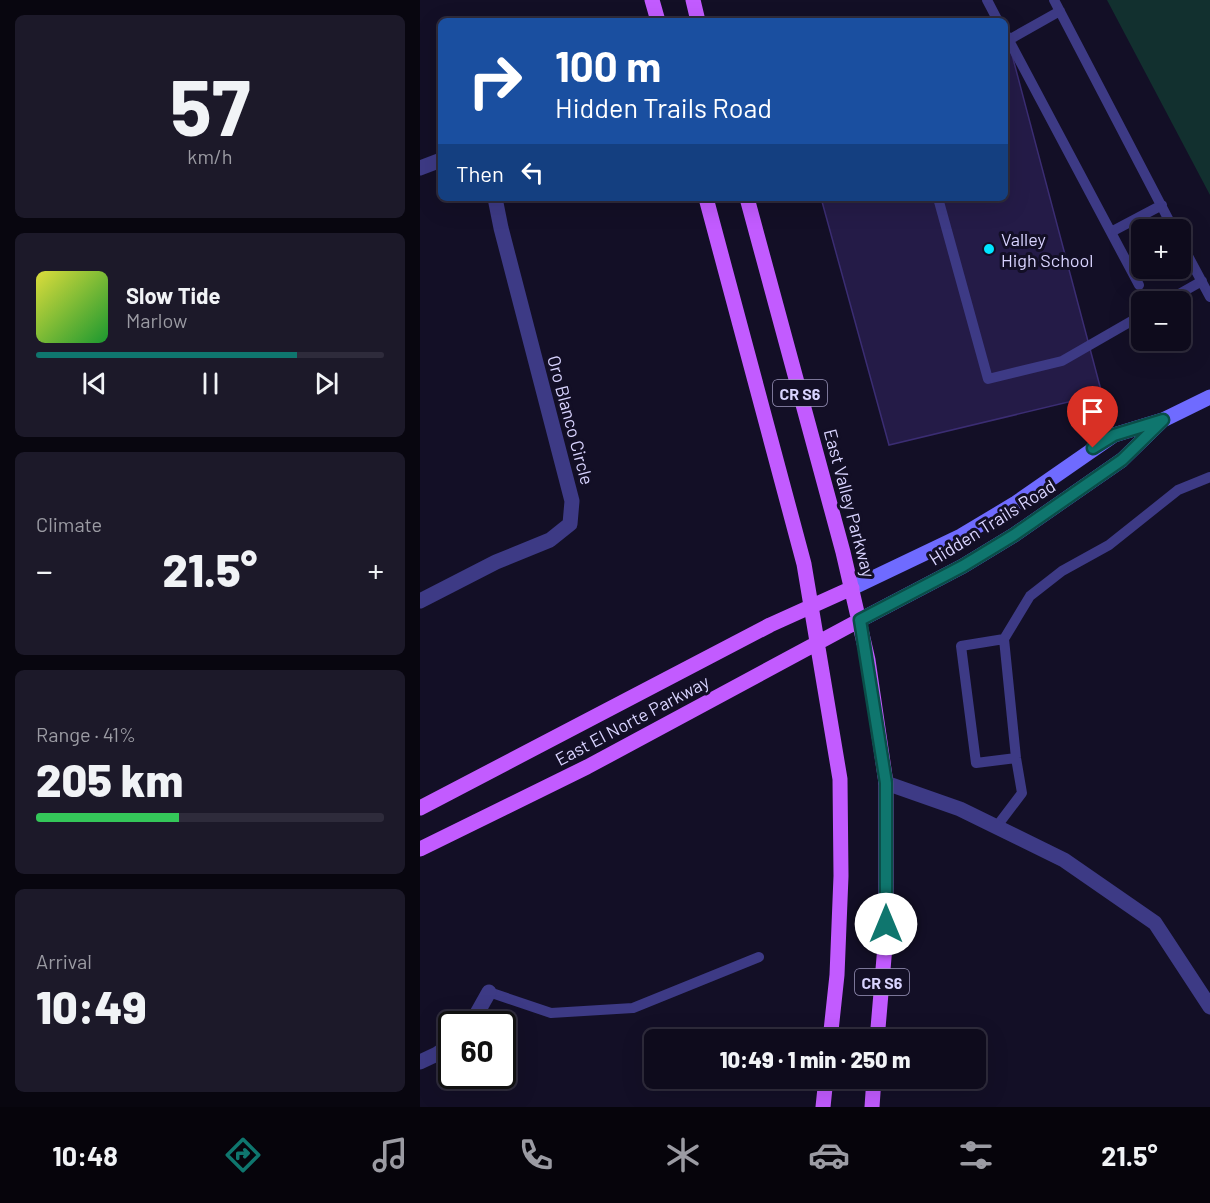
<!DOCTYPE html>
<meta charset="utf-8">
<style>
:root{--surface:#0e0b1c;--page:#1c1929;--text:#f1f3f6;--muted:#9b9ba3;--line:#2e2b3b;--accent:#0f766e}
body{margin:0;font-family:Barlow,sans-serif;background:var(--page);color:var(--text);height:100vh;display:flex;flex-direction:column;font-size:22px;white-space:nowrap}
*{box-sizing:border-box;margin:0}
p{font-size:20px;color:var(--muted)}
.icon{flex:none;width:33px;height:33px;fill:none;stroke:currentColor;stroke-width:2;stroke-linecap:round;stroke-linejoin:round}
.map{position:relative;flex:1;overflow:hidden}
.drawer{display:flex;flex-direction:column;gap:15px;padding:15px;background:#08060f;width:420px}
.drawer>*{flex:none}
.top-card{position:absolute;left:18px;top:18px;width:570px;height:183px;border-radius:9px;box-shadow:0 6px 24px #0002,0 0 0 2px var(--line);background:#1a4fa0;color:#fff;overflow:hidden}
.buttons{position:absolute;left:711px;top:219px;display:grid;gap:12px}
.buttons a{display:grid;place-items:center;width:60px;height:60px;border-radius:9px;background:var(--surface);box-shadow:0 6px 24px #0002,0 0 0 2px var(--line);font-size:30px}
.speed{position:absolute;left:18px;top:1011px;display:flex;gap:12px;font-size:30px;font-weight:700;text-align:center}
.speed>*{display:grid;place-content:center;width:78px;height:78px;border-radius:50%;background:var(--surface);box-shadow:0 6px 24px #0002,0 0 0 2px var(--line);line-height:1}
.speed .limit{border:3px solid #111;border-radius:9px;background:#fff;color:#111}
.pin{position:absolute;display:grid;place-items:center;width:51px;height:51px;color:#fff;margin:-62px -26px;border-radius:50% 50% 50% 0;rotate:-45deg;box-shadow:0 0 6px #0007}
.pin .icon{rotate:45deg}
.me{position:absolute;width:66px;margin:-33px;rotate:0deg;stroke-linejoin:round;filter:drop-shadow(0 0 4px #0008)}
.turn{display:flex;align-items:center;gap:21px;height:126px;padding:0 18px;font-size:27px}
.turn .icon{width:78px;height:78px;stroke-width:2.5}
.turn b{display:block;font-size:42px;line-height:51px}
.then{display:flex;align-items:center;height:57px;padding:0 18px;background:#0003;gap:12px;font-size:22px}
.big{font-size:45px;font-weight:800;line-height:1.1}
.drawer .card{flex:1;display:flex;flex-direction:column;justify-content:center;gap:9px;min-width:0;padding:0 21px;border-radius:9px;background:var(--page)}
.drawer .dial{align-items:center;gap:0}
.dial b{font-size:78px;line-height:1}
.song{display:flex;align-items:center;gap:18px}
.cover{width:72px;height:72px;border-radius:9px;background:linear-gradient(135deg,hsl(60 70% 55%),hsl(130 70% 35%))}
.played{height:6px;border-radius:3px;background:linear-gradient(90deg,var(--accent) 75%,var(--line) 75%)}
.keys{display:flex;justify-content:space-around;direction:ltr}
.heat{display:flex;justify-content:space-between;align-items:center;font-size:33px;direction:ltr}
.charge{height:9px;border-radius:4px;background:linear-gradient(90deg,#34c759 41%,var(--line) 0)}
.trip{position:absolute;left:224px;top:1029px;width:342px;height:60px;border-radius:9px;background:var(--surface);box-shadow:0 6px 24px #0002,0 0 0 2px var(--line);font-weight:800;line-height:60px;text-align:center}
.dock{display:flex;height:96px;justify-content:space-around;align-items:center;background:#06040b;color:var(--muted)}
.dock .icon{width:42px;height:42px}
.dock .active{color:var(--accent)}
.dock b{font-size:27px;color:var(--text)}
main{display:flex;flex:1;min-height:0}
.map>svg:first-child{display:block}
</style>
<main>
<section class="drawer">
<div class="card dial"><b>57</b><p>km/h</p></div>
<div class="card">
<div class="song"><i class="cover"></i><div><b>Slow Tide</b><p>Marlow</p></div></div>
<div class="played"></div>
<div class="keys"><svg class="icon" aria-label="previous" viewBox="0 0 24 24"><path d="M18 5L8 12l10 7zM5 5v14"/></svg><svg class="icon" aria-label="pause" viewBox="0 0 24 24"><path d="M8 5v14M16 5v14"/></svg><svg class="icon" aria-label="next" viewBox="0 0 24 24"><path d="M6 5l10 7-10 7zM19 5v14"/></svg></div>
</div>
<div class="card"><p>Climate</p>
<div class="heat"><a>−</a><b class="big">21.5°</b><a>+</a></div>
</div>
<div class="card"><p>Range · 41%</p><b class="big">205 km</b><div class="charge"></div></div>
<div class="card"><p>Arrival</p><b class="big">10:49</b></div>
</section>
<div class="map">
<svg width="790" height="1107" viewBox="0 0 790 1107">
<rect width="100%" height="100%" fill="#130f26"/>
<path fill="#12302f" d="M687 0H790V195Z"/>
<path fill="#241b47" stroke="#3b2d73" stroke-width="1.5" d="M591 51 682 394 469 445 401 198H585V53Z"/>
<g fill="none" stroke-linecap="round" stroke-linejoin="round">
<path stroke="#3d3a85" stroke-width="10" d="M567 0 578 21
M634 0 754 230
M585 33 719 285
M585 42 640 11
M518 198 568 379 642 361 722 315
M691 232 742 205
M760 241 790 297
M745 302 782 281
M584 639 610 596 642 571 689 545 758 490 790 477
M577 826 602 793 596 758 584 639 541 646 556 763 596 758
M69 992 131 1013 213 1008 339 957"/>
<path stroke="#3d3a85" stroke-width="15" d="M0 168 21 160
M0 601 76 562 130 540 150 524 152 501 81 228 75 198
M466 783 540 809 644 860 735 923 790 1007
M51 1024 69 992
M0 1062 17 1054 32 1044"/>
<path stroke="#6f6bff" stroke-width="15" d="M432 588 541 536 596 503 694 435 743 420 790 397
M440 620 543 566 594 535 702 460 742 421"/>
<path stroke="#c25bff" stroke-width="15" d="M232 0 238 21
M273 0 278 21
M286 198 384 564 420 779 421 876 417 975 410 1040
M327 198 423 552 448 660 466 783V934L457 1040
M0 808 350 625 432 588
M0 849 167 767 440 620
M403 1107 406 1078
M452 1107 454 1078"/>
</g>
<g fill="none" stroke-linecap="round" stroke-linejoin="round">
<g stroke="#0a4d48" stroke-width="15">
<path id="route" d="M466 924V783L440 620 543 566 594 535 702 460 743 420 694 435 673 448"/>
</g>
<use href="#route" stroke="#0f766e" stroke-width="10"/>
</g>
<circle fill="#00e5ff" stroke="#130f26" stroke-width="2" cx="569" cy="249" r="6"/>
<g text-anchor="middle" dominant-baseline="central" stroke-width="6" stroke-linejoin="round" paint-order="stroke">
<g fill="#130f26" stroke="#9e99be" stroke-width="1.5">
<rect x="353" y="380" width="54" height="26" rx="4.5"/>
<rect x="435" y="969" width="54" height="26" rx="4.5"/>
</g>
<g font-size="16" font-weight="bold" fill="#d9d4ff">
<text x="380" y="393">CR S6</text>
<text x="462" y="982">CR S6</text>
</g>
<g font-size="18" fill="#d9d4ff" stroke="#130f26" text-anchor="start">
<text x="581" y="239">Valley<tspan x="581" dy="21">High School</tspan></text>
</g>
<g font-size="18" fill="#d9d4ff" stroke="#130f26">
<text transform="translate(151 420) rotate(75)">Oro Blanco Circle</text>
<text transform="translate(430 503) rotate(75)">East Valley Parkway</text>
<text transform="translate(572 522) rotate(-32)">Hidden Trails Road</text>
<text transform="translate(212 720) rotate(-28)">East El Norte Parkway</text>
</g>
</g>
</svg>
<div class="buttons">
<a>+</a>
<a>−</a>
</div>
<div class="speed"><div class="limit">60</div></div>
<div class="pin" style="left:673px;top:448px;background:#d93025"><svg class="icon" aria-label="arrive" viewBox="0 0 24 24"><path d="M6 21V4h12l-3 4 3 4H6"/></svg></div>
<svg class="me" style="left:466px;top:924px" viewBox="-20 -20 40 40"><circle r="19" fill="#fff"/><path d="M0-13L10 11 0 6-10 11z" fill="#0f766e"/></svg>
<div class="trip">10:49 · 1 min · 250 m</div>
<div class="top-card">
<div class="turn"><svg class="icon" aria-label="right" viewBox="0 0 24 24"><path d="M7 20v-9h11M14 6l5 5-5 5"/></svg><div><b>100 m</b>Hidden Trails Road</div></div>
<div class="then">Then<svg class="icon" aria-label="left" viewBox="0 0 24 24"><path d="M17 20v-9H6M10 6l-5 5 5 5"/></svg></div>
</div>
</div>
</main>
<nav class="dock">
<b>10:48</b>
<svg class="icon active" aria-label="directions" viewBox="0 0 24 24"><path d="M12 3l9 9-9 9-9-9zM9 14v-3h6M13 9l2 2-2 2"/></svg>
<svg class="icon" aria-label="music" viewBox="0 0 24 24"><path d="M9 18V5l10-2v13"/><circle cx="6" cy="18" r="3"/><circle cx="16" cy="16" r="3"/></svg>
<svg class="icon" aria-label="phone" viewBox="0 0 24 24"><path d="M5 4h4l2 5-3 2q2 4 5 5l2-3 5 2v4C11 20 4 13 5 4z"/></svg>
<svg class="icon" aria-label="climate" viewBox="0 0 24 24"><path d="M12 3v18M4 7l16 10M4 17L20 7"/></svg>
<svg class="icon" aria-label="car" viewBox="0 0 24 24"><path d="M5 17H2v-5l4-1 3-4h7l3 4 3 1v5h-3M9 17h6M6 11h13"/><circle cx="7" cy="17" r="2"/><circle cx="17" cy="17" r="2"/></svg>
<svg class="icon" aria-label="filters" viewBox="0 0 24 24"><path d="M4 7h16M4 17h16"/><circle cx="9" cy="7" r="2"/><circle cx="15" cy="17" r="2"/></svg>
<b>21.5°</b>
</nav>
